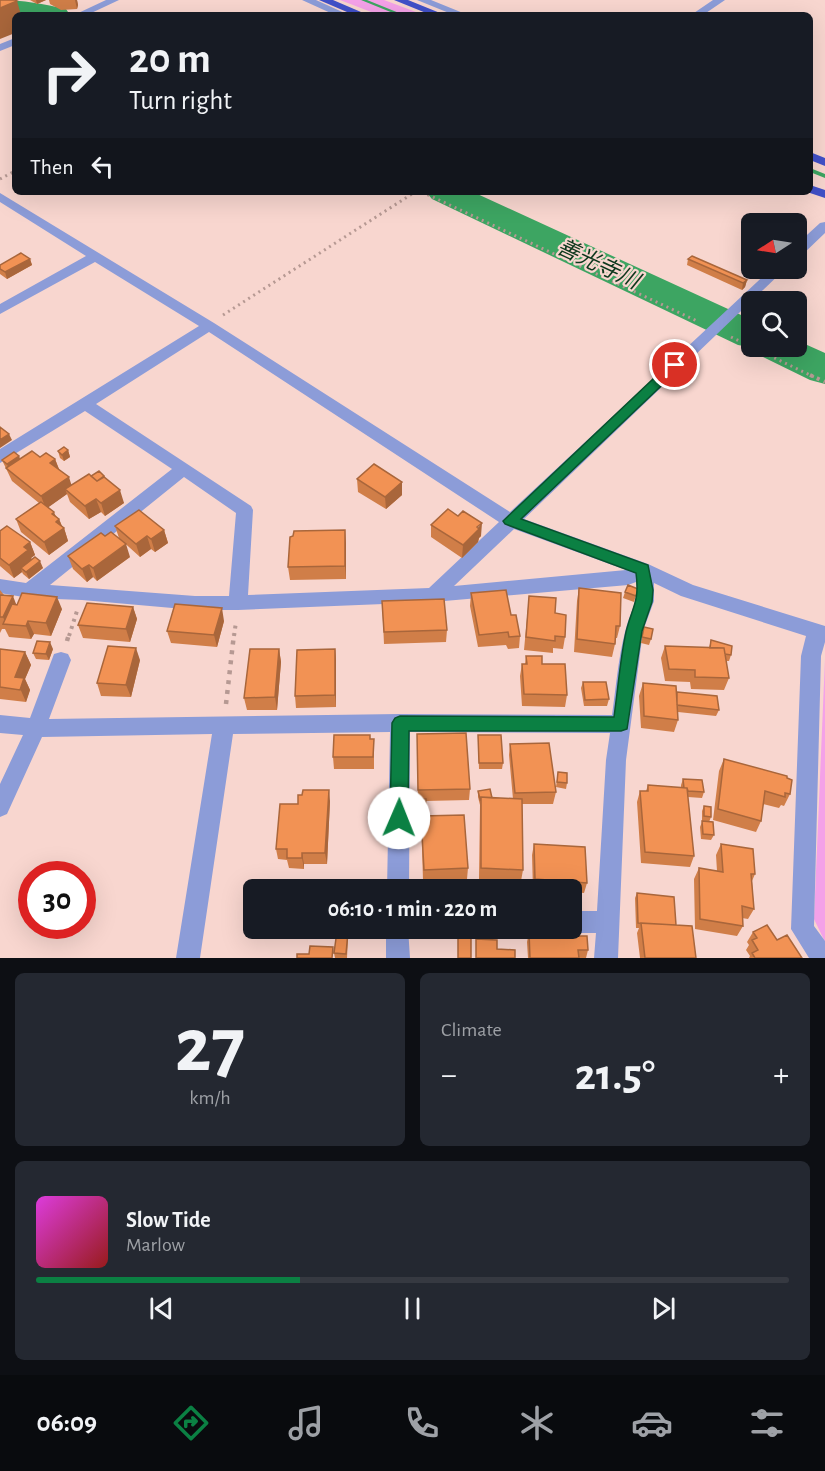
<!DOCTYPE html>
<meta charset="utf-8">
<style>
:root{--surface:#171b24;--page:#242831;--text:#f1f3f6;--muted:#9ea1a6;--line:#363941;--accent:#0b8043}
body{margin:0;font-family:"Alegreya Sans","Noto Sans JP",sans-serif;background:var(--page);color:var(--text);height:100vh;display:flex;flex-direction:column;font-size:22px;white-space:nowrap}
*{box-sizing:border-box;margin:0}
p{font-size:20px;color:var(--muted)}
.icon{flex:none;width:33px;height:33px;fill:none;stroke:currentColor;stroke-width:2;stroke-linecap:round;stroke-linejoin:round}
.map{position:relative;height:958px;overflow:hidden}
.details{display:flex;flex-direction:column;gap:15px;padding:15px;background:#0d0f14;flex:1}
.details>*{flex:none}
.guide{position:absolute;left:12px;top:12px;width:801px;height:183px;border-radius:9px;box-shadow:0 6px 24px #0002;background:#171b24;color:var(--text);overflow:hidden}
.needle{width:39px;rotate:258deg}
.tools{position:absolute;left:741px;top:213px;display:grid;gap:12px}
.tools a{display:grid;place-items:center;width:66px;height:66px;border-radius:9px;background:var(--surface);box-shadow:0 6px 24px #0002;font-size:30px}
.speed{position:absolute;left:18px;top:861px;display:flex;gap:12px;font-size:30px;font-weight:700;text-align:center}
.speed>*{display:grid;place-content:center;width:78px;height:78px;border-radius:50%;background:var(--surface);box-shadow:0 6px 24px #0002;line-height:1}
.speed .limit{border:9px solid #d22;background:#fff;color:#111}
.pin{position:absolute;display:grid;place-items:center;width:51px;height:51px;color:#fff;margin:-26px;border:3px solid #fff;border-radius:50%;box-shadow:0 2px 6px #0007}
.me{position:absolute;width:66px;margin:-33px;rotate:1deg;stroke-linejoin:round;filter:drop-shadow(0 0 4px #0008)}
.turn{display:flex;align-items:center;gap:21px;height:126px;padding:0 18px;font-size:27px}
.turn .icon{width:78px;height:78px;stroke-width:2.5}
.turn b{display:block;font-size:42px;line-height:51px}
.then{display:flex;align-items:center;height:57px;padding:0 18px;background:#0003;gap:12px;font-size:22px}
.big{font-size:45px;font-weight:600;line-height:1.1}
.details .card{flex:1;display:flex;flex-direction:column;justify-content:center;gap:9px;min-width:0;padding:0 21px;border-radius:9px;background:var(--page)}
.details .dial{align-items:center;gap:0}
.dial b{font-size:78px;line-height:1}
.song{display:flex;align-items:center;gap:18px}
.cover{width:72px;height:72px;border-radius:9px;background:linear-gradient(135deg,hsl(300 70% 55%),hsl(0 70% 35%))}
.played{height:6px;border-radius:3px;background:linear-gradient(90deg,var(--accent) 35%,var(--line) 35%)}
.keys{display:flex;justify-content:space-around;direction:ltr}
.heat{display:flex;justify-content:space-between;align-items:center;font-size:33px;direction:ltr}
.details .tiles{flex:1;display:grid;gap:15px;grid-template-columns:1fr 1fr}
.card:last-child{grid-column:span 2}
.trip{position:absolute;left:243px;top:879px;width:339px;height:60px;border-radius:9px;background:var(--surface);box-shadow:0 6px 24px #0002;font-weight:600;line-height:60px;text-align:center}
.tab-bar{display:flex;height:96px;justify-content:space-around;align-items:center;background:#090b0e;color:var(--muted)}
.tab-bar .icon{width:42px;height:42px}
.tab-bar .on{color:var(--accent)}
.tab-bar b{font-size:27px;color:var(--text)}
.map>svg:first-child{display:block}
</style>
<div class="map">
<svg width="825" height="958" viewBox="0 0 825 958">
<rect width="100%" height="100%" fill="#f8d6cf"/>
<path fill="#f4a1e8" d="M340 0H384L424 15H379Z
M825 659V942L814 919Z"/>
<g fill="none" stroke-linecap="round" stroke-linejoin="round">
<path fill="#3da562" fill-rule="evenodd" d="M361 0H367L404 15H398Z
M810 168 825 174V178L810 172Z"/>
<path fill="#3da562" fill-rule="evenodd" d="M0 0C23 0 44 4 66 9L70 15H15L0 12Z
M426 192H473L752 320V346H796V340L825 353V384L810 380 759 355 755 348 738 345 432 199Z"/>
<path stroke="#b69993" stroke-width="3" stroke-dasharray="2 4" stroke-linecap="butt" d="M0 179 15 171
M422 192 697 321
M223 315 415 192
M731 337 814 377"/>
<path stroke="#b69993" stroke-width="4" stroke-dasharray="3 4.5" stroke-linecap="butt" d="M810 375 825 382
M69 636 77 611
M234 636 236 622"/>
<path stroke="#b69993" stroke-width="4.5" stroke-dasharray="4 6" stroke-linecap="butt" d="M67 641 69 634
M226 704 234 634"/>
<path fill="#8c9cd8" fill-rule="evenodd" d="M106 0H119L87 15H74Z
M302 0H316L349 15H335Z
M417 0H431L468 15H454Z
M713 0H725L703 15H691Z
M15 38V45L0 51V44Z
M0 193 214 323 510 512 772 268H786L524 519 648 564 693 585 825 626V642L821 656 814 926 825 941V958H809L791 929 801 656 806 636 681 596 654 583V601L643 631 626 760 618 958H594L596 933H572L563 928H572V911H597L606 760 610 733 410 732 409 890H387L390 732 233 734 200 958H176L212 734 42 737 7 814 0 817V784L23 735 0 733V715L30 718 54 654 61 652 68 654 71 660 49 719 400 714 612 715C616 688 618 659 625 632 629 614 639 601 636 582L628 585 433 602 238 610H195L82 600 29 598 0 593V579L26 583 172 469 85 411 0 463V449L199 326 95 262 0 314V304L86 256 0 202ZM209 332 499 522 429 588 248 595 253 510 251 506 96 404ZM184 477 236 513 229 596H195L50 585ZM514 529 626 570 454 586Z
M825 222V233L801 256 796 257V245L820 223Z
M386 928H408L410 958H386Z"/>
<path fill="#4150c8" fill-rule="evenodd" d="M319 0H333L368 15H354Z
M394 0H408L445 15H431Z
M810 152 825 158V166L810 160Z
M810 185 825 190V198L807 192H810Z"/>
</g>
<path fill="#d07e48" d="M30 0H46L37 4Z
M49 0H77L78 5 77 9 61 10 50 4Z
M30 259 32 265 7 279 0 274V265Z
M688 259 747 280 745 287 742 290 687 265Z
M68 450 70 457 64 461 60 458 58 451Z
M19 456 20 459 40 457 55 459 59 469 71 485 91 476H104L124 503 105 516 101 512 89 519 70 502 67 494 48 507 59 519 62 526 64 528 68 541 49 555 21 532 16 519 39 503 12 481 2 460Z
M357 479 402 482V495L386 509 358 492Z
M431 525 481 536 479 538 478 542 462 558 431 537Z
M115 526 164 530 168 543 155 552 151 549 140 557 119 538Z
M0 531 30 542 35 555 31 558 32 559 43 568 29 579 23 574 22 572 14 578 0 566Z
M346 543V579L290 580 288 567Z
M68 556 130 557 97 581 93 577 87 582 73 569Z
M579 588 620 626 617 638H616L615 644 612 657 574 652 577 601Z
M638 589 634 602 623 598 625 592Z
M0 590 4 595 17 605 62 609 51 636 34 634 31 639 9 637 5 629H2L0 633Z
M471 593 511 615 520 636 519 648 508 649 506 645 478 647 470 606Z
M529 596 555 613 565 637 563 649 553 648V653L524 650Z
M382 601 447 630 446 642 384 644Z
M133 607 137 619 130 642 83 638 78 625Z
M224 621 217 647 171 643 167 631Z
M644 627 651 639 649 645 641 643Z
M711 640 731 655 729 661H726L729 678 724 690 691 689 690 682 665 681 661 658 665 646 709 648Z
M0 649 25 652 31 665 25 679 30 690 26 702 0 699Z
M53 649 49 660 36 659 33 653Z
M279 649 281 662 277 710H247L244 698Z
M335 649 336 661V707L296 708 295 696Z
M526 656 542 664 567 695 565 707 522 706 520 676 522 664H525Z
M140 660 131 697 101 696 97 683Z
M583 682 609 699 607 706H584L581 688Z
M643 683 677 692 719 710 716 716 678 712V720L674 732 641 728 639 696Z
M417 734 470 789 469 800 425 801V816L418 815V799Z
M478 735 503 763 502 769H479Z
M371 739H374V769H334L333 757Z
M510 744 556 792 553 804H522L523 870 521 881 479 879 480 805 478 797V791L492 798 513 799 509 755Z
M724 759 790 794 784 806 781 805 779 808 763 804 761 821 756 832 713 820 719 771Z
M558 772 567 783 566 789 556 787Z
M683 779 704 792 702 798 688 797 694 856 690 867 641 863 637 802 640 791H646L648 785 681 788V785Z
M330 801 327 864H304V869L289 868 287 860 278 859 276 849 298 804Z
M704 806 711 817 709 822 714 835 711 840 701 839 700 827 702 822V811Z
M421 816 468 868 467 879 423 880Z
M534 844 587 883 584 893 572 892V890H533L532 855Z
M721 844 755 874 752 881 754 909 748 919 742 918 743 926 737 936 695 929 694 879 699 868 717 871 716 855Z
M637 893 676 925 696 958H640L637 933 639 928H636L635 898Z
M348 932V937L347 958H335L334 953Z
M529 932 577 936 588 950 586 958H528L527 942Z
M753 932 777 940 802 958H749L750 956 746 950 749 945 747 942Z"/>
<path fill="#a9663b" d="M36 0H46L37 4Z
M75 0H77L78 5 77 9Z
M17 1 21 15H15V33L0 39V8Z
M30 259 32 265 7 279 5 272Z
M747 280 745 287 742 290 743 283Z
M9 434 12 440 0 448V440Z
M68 450 70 457 64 461 62 455Z
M19 456 21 463 9 470 7 464Z
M55 459 60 472 50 463Z
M69 477 73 490 65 489 67 494 46 509 41 496Z
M402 482V495L386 509 385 497Z
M120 490 124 503 105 516 101 503Z
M96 499 101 512 89 519 85 506Z
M54 512 57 520 59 519 63 529 64 528 68 541 49 555 44 542 52 514Z
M482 523 481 536 479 538 478 542 462 558 463 545Z
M164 530 168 543 155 552 151 539Z
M345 530 346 543V579L345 566Z
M147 536 151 549 140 557 136 544Z
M30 542 35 555 31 558 33 563 21 568 22 572 14 578 9 565 24 547Z
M126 544 130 557 97 581 93 568Z
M40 561 43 568 29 579 26 572Z
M89 565 93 577 87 582 82 569Z
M13 596 18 609 6 624 3 617Z
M57 597 62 609 51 636 46 623Z
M133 607 137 619 130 642 126 629Z
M222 608 224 621 217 647 214 635Z
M28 621 34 634 31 639 26 626Z
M50 642 53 649 49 660 46 654Z
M136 648 140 660 131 697 126 685Z
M279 649 281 662 277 710 275 697Z
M335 649 336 661V707L335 695Z
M25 652 31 665 25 679 30 690 26 702 15 677Z
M329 790 330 801 327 864 325 853Z
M302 853 304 864V869L302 858Z"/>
<path fill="#f29254" stroke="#a9663b" stroke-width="1.5" d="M0 0H15L17 1 0 8Z
M21 253 30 259 5 272 0 269V265Z
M692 256 747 280 743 283 688 259Z
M0 427 9 434 0 440Z
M64 447 68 450 62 455 58 451Z
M32 451 40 457 46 453 55 459 50 463 69 477 41 496 6 468Z
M14 452 19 456 7 464 2 460Z
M374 464 402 482 385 497 357 479Z
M99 471 104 476 97 481 91 476Z
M89 474 97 481 104 477 120 490 101 503 96 499 85 506 65 489Z
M41 502 54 512 52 514 59 519 56 522 64 528 44 542 16 519Z
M448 509 458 516 463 511 482 523 477 527 479 529 463 545 431 525Z
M139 510 164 530 151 539 147 536 136 544 115 526Z
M7 526 30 542 24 547 28 550 9 565 0 558V531Z
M345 530V566L288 567 290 537 293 536 294 531Z
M111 532 126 544 93 568 89 565 82 569 68 556 101 533 105 536Z
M35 557 40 561 26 572 21 568Z
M628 585 638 589 636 596 625 592Z
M579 588 621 593 620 626H616L615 644 577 639Z
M506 590 511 615H516L520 636 509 637 508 632 479 635 471 593Z
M22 593 57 597 46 623 28 621 26 626 3 624 12 604 17 605Z
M0 595 13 596 3 617H0Z
M529 596 556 598 555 613 566 615 565 637 555 636V641L526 637Z
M444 599 447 630 384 632 382 601Z
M87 603 133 607 126 629 78 625Z
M175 604 222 608 214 635 167 631Z
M644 627 653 629 651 639 642 637Z
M711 640 732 646 731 655 725 654 724 648H710Z
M37 641 50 642 46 654 33 653Z
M108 646 136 648 126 685 97 683Z
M665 646 724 648 729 678 695 677V670L669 669Z
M0 649 25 652 15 677 24 678 20 690 0 687Z
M250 649H279L275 697 244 698Z
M335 649V695L295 696 297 650Z
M526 656H542V664H565L567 695 524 694 522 664H527Z
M583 682H606L609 699 585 700Z
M643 683 676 686 678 720 644 716Z
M677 692 717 696 719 710 677 705Z
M466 733 470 789 418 790 417 734Z
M334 735H370V739H374L373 757H333Z
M478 735H501L503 763H479Z
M549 743 556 792 515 793 510 744Z
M724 759 787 776V778L792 780 790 794 785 793V797L765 791 761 821 718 809Z
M558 772 567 773V783L557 782Z
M683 779 702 780 704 792 688 791 687 788H684Z
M648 785 687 788 694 856 645 852 640 791H648Z
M490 789 492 798 481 797 480 799 478 791Z
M303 790H329L325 853H302V858H287V849H276L280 804H298V795H302Z
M481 797 522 799 523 870 481 868Z
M418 799H426L425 810H418Z
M704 806 711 807V817L704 816Z
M464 815 468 868 424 870 421 816Z
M702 821 713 822 714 835 703 834Z
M534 844 585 847 587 883 535 879Z
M721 844 753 849 755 874H751L754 909 742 906 743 926 700 919 699 868 723 872Z
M637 893 674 897 676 925 638 923Z
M641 923 692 926 696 958H645Z
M767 925 777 940 787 935 802 958H755L752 953 758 950 752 940 757 938 753 932Z
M337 931 348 932 346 954 334 953Z
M529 932 576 933 577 936H587L588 950H578L579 958H530Z
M458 935H471V958H458Z
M476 939 497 940V949L515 950V958H476Z
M310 946 333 947 332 958H297V954H309Z"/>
<path fill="#0b8043" stroke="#07532c" stroke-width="1.5" d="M675 361 680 362 681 365 680 368 521 519 648 565 653 590 652 602 642 631 627 729 621 731H409L408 818 405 824 399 827 393 824 390 818 392 723 395 718 400 716 614 717C618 689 620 660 626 632 632 607 640 602 636 573L505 524 503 521 671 362Z"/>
<g text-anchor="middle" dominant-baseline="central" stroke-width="4.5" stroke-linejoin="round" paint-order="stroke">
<g font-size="22" font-style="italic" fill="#0c371c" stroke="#f8d6cf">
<text transform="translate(598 264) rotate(25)">善光寺川</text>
</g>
</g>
</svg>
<div class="tools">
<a><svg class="needle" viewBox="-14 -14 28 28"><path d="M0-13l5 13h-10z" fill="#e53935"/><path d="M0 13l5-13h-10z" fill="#9ea1a6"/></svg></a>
<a><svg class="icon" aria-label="search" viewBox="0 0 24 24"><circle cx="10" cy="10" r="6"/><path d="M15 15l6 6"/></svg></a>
</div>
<div class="speed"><div class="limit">30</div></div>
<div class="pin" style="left:675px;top:365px;background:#d93025"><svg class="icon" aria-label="arrive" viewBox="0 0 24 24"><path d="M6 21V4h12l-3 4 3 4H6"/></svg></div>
<svg class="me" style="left:399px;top:818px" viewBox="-20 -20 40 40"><circle r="19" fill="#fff"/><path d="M0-13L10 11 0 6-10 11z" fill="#0b8043"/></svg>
<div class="trip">06:10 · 1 min · 220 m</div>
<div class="guide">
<div class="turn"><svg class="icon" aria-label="right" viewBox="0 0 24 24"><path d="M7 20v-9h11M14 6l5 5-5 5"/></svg><div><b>20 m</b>Turn right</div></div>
<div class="then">Then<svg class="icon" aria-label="left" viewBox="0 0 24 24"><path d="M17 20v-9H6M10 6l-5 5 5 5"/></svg></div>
</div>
</div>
<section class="details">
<div class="tiles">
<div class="card dial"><b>27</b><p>km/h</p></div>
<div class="card"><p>Climate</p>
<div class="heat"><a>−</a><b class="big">21.5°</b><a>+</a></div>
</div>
<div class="card">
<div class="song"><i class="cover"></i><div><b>Slow Tide</b><p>Marlow</p></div></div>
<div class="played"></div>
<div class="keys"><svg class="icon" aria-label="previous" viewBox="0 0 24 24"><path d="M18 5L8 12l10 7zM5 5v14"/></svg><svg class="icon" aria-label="pause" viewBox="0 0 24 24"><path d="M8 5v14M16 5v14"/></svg><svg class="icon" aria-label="next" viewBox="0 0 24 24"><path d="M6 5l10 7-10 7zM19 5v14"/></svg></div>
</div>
</div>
</section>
<nav class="tab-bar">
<b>06:09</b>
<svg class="icon on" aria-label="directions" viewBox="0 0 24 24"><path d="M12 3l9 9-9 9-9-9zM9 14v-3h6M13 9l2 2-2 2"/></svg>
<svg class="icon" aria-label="music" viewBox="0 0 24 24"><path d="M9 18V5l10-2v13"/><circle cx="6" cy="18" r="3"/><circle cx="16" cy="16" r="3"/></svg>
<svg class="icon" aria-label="phone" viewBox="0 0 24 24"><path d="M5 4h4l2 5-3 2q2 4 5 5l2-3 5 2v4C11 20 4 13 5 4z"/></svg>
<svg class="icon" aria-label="climate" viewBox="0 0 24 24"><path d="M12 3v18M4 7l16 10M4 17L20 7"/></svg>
<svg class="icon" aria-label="car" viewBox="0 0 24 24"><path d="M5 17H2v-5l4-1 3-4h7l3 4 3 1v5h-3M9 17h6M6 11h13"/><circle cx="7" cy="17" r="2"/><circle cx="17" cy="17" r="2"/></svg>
<svg class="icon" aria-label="filters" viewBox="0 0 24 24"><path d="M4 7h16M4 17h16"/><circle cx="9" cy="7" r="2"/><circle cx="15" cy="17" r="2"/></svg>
</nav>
